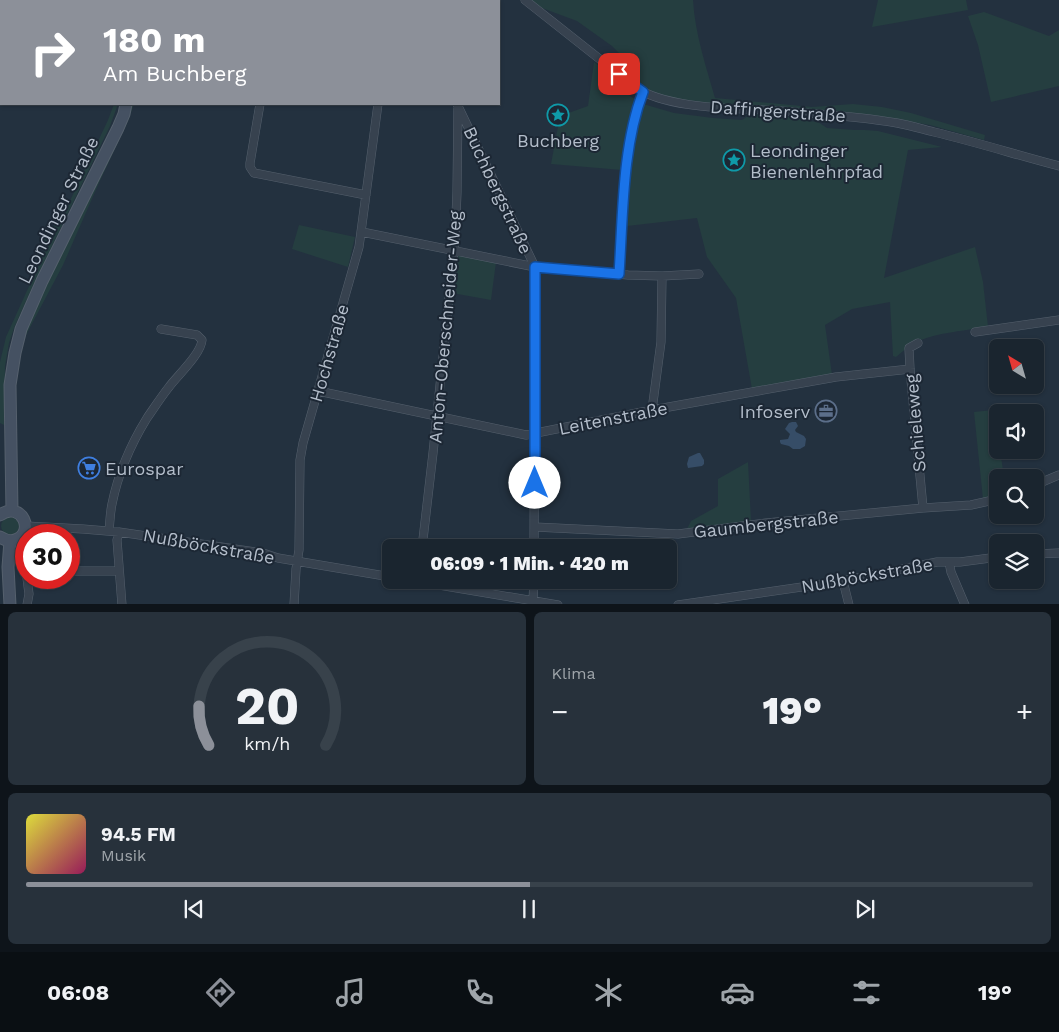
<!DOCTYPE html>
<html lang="de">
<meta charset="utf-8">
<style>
:root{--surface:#1a252f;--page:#27313b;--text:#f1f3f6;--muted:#9fa5aa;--line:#38424b;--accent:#8c9099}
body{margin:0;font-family:"Work Sans",sans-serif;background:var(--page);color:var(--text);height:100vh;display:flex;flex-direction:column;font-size:19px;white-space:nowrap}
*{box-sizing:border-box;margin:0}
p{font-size:16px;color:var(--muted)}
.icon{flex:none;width:28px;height:28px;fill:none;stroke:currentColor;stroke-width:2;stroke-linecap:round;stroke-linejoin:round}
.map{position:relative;height:604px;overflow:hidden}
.panel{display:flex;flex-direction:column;gap:8px;padding:8px;background:#0e141a;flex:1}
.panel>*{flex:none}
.banner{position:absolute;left:0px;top:0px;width:500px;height:105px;box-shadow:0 1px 4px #0004,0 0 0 1px var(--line);background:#8c9099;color:#fff;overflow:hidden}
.needle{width:32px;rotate:323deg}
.tools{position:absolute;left:989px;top:339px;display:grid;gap:10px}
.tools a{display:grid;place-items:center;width:55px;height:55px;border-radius:8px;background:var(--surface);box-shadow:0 1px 4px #0004,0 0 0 1px var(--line);font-size:25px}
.speed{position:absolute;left:15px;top:524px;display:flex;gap:10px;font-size:25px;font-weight:700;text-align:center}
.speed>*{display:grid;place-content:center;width:65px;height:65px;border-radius:50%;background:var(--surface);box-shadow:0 1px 4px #0004,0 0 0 1px var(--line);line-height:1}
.speed .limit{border:8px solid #d22;background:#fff;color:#111}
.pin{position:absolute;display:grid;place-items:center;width:42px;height:42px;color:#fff;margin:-21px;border-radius:10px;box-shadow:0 2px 8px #0006}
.me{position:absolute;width:55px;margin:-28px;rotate:0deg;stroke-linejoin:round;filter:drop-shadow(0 0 4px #0008)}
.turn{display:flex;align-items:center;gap:18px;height:105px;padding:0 20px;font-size:22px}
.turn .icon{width:65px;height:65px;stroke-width:2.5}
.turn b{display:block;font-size:35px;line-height:42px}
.big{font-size:38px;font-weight:800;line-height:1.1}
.panel .widget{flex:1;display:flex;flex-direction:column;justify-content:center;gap:8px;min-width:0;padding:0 18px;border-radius:8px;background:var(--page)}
.panel .dial{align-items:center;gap:0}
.dial svg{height:130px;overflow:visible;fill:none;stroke:var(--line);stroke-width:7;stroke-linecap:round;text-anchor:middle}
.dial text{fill:var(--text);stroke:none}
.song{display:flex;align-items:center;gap:15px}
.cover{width:60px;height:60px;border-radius:8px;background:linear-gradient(135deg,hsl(60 70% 55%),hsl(330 70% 35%))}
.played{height:5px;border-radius:2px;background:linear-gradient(90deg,var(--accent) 50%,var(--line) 50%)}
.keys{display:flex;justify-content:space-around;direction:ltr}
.heat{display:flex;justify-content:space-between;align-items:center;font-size:28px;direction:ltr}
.panel .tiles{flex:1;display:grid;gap:8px;grid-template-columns:1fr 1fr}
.widget:last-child{grid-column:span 2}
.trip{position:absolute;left:382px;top:539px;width:295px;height:50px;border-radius:8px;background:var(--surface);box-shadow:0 1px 4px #0004,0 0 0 1px var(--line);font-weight:800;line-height:50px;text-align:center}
.tab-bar{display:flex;height:80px;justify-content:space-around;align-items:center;background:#0a0f13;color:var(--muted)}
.tab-bar .icon{width:35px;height:35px}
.tab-bar .active{color:var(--accent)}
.tab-bar b{font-size:22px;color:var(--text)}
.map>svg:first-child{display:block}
</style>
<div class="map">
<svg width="1059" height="605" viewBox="0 0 1059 605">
<rect width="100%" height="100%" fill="#23313f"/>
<path fill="#253e40" d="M531 0H693C695 34 706 66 715 98L812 107 853 104 882 107 911 113 985 135 984 140 930 125 872 115 698 102 667 97 644 88 635 78 620 54 612 46 577 21 542 8Z
M878 0H966L968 10 872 27Z
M984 12 1049 36 1059 30V86L991 102 978 45 968 16Z
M594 62 609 73V82L636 100 624 147 622 170 551 164 560 116 588 106Z
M114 104H118L110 126 35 281 14 328 9 343 5 366 4 425 0 423V362L6 337 45 251 40 246 43 238 57 222 68 205 108 120Z
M131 104H134L128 121 98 185 63 265 26 335 20 352C31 307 56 263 77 222 97 184 114 144 131 104Z
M643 104 674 113 713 118 742 120 751 114 807 118 809 121 818 122 827 128 855 130H865L878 131 942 147 908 150 884 278 975 247 983 282 988 327C968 330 936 333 919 341 910 345 903 351 896 357L893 356 890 302 852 309 825 325 832 375 752 389 736 298 707 257 697 218 627 226 631 150Z
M299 225 355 237 348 267 292 249Z
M460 254 496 262 491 300 452 293 455 258Z
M993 410 997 437 998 450H1000L1004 477 998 478 997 495 983 499 974 412Z
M748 462 751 521 687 529 691 521 718 506V479Z
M1 526a9 9 0 1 1 18 0a9 9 0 1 1-18 0Z"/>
<path fill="#364d67" d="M792 422H796L798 426 795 430 796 432 804 436 806 439 805 446 800 449H793L789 446 781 444 780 442V440L788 439 790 434 785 429 789 423Z
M698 453H700L704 460V464L702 466 688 468 687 464 689 457Z"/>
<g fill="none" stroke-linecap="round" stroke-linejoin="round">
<g stroke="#55606d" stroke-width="9">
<path id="street" d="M398 0 400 1
M525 0 635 87C668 110 739 108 780 111 819 114 858 116 897 123 909 125 922 129 934 132 976 142 1017 155 1059 166
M280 1V0
M260 104 250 163V167L254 173 366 195
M457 104 535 267 534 548
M362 232 535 267 628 275 662 276 699 274
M619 274C622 216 622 147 643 93
M975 332 1059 320
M918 343 909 348 910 369 923 508
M318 391 526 435 652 410 836 377 910 369
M652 410 661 342 662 276
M1035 485 1059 475
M26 526 83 529 119 532 263 553 278 558 391 577
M535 527 678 534 766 523 923 508 971 505 998 499
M109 531C110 522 110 513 112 504 118 474 131 444 147 418 154 408 161 397 169 387 178 375 201 354 202 340L197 335 161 329
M119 532 117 540 122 605
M422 548 433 453 455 240 457 192 458 106
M1035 554 1059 553
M949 562 951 572 965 605
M69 571H119
M409 580 558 605
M843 581 849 605
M533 601 534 580
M27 605 29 594 27 578
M294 605 296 569 299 550 300 460 303 443 359 247 378 104
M678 605 843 581 937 562H960L998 557"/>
</g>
<g stroke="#55606d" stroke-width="13">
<path id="secondary" d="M85 0 86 1
M12 511 10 385 15 353 21 329 42 281 118 128 124 114 126 104
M0 515C22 500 36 533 15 540 9 542 5 540 0 537
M10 541 8 567 10 605"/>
</g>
<use href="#street" stroke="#37424f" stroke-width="8"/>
<use href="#secondary" stroke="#455162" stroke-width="11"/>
</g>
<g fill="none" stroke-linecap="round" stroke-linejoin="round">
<g stroke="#114b97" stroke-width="12">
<path id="route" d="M535 483V267L619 274C623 216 622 147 643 92L619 74"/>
</g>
<use href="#route" stroke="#1a73e8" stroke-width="9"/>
</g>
<defs>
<g id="sight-ring" transform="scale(1.125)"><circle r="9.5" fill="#1c2734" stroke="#0f9aa8" stroke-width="1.5"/><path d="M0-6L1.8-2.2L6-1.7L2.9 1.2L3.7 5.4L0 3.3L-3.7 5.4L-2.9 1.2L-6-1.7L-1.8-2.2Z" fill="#0f9aa8"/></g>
<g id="office-ring" transform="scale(1.125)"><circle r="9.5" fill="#1c2734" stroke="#5c6f8a" stroke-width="1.5"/><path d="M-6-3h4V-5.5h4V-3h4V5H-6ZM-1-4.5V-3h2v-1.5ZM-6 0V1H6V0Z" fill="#5c6f8a"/></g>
<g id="supermarket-ring" transform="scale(1.125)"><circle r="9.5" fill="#1c2734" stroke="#3f7fe0" stroke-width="1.5"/><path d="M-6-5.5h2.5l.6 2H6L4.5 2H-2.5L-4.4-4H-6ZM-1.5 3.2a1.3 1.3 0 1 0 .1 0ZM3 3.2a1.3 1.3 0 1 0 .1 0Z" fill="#3f7fe0"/></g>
</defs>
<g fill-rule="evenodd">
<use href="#sight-ring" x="558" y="115"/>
<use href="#sight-ring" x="734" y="160"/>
<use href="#office-ring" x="826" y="411"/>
<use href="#supermarket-ring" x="89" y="468"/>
</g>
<g text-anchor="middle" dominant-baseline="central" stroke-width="4" stroke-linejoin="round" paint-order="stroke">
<g font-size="18" fill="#b3bdca" stroke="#1c2734">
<text transform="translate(778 111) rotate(4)">Daffingerstraße</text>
<text transform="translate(498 190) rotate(65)">Buchbergstraße</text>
<text transform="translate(58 210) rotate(-64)">Leondinger Straße</text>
<text transform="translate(445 327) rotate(-85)">Anton-Oberschneider-Weg</text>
<text transform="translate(329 353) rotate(-74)">Hochstraße</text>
<text transform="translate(613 418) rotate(-11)">Leitenstraße</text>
<text transform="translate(915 423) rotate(-95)">Schieleweg</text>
<text transform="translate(766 524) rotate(-6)">Gaumbergstraße</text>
<text transform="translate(209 546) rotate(10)">Nußböckstraße</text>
<text transform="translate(867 575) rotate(-10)">Nußböckstraße</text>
</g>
<g font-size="18" fill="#b3bdca" stroke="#1c2734" text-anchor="start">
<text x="558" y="140" text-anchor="middle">Buchberg</text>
<text x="750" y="150">Leondinger<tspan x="750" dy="21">Bienenlehrpfad</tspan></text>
<text x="810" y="411" text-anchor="end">Infoserv</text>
<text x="105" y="468">Eurospar</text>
</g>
</g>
</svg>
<div class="tools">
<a><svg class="needle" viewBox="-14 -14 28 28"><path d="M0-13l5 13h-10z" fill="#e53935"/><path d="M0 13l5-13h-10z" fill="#9fa5aa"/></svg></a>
<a><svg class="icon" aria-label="sound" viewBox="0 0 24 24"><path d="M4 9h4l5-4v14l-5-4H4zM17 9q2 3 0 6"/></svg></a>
<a><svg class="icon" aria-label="search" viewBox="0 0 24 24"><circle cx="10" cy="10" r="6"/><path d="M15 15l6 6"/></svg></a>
<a><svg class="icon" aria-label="layers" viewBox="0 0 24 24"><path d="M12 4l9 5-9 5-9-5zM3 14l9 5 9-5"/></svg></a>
</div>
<div class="speed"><div class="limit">30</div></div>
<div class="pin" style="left:619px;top:74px;background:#d93025"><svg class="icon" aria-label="arrive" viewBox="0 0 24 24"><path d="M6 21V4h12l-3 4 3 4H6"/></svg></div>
<svg class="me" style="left:535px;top:483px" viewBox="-20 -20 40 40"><circle r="19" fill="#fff"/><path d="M0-13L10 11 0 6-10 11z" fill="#1a73e8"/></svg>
<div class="trip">06:09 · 1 Min. · 420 m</div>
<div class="banner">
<div class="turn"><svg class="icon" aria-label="right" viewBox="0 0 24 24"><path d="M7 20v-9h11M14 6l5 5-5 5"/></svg><div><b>180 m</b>Am Buchberg</div></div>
</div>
</div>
<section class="panel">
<div class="tiles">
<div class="widget dial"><svg viewBox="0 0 100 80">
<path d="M14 69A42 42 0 1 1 86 69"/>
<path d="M14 69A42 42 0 0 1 8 45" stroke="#8c9099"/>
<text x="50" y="56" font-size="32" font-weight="700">20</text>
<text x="50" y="72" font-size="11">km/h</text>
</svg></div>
<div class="widget"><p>Klima</p>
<div class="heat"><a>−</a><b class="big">19°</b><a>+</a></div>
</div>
<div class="widget">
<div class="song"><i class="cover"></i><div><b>94.5 FM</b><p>Musik</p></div></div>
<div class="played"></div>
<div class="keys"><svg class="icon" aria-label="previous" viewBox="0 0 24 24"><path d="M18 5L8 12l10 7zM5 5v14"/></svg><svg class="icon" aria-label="pause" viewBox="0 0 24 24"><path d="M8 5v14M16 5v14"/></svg><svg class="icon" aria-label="next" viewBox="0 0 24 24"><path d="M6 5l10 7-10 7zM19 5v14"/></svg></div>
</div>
</div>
</section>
<nav class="tab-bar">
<b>06:08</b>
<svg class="icon active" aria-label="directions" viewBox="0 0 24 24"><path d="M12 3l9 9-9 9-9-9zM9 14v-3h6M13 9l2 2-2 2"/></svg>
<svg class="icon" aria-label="music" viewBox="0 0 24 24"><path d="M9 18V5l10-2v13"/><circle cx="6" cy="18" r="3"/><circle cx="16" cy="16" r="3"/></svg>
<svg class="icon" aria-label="phone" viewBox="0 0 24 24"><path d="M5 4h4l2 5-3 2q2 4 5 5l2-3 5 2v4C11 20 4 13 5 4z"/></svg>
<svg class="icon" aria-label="climate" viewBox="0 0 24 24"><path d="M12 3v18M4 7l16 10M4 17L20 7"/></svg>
<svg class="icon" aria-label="car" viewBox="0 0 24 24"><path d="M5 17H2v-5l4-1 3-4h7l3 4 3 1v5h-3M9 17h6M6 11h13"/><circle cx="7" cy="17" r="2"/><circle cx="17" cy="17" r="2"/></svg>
<svg class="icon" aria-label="filters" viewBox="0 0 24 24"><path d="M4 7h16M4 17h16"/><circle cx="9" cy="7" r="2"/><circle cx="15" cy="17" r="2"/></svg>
<b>19°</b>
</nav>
